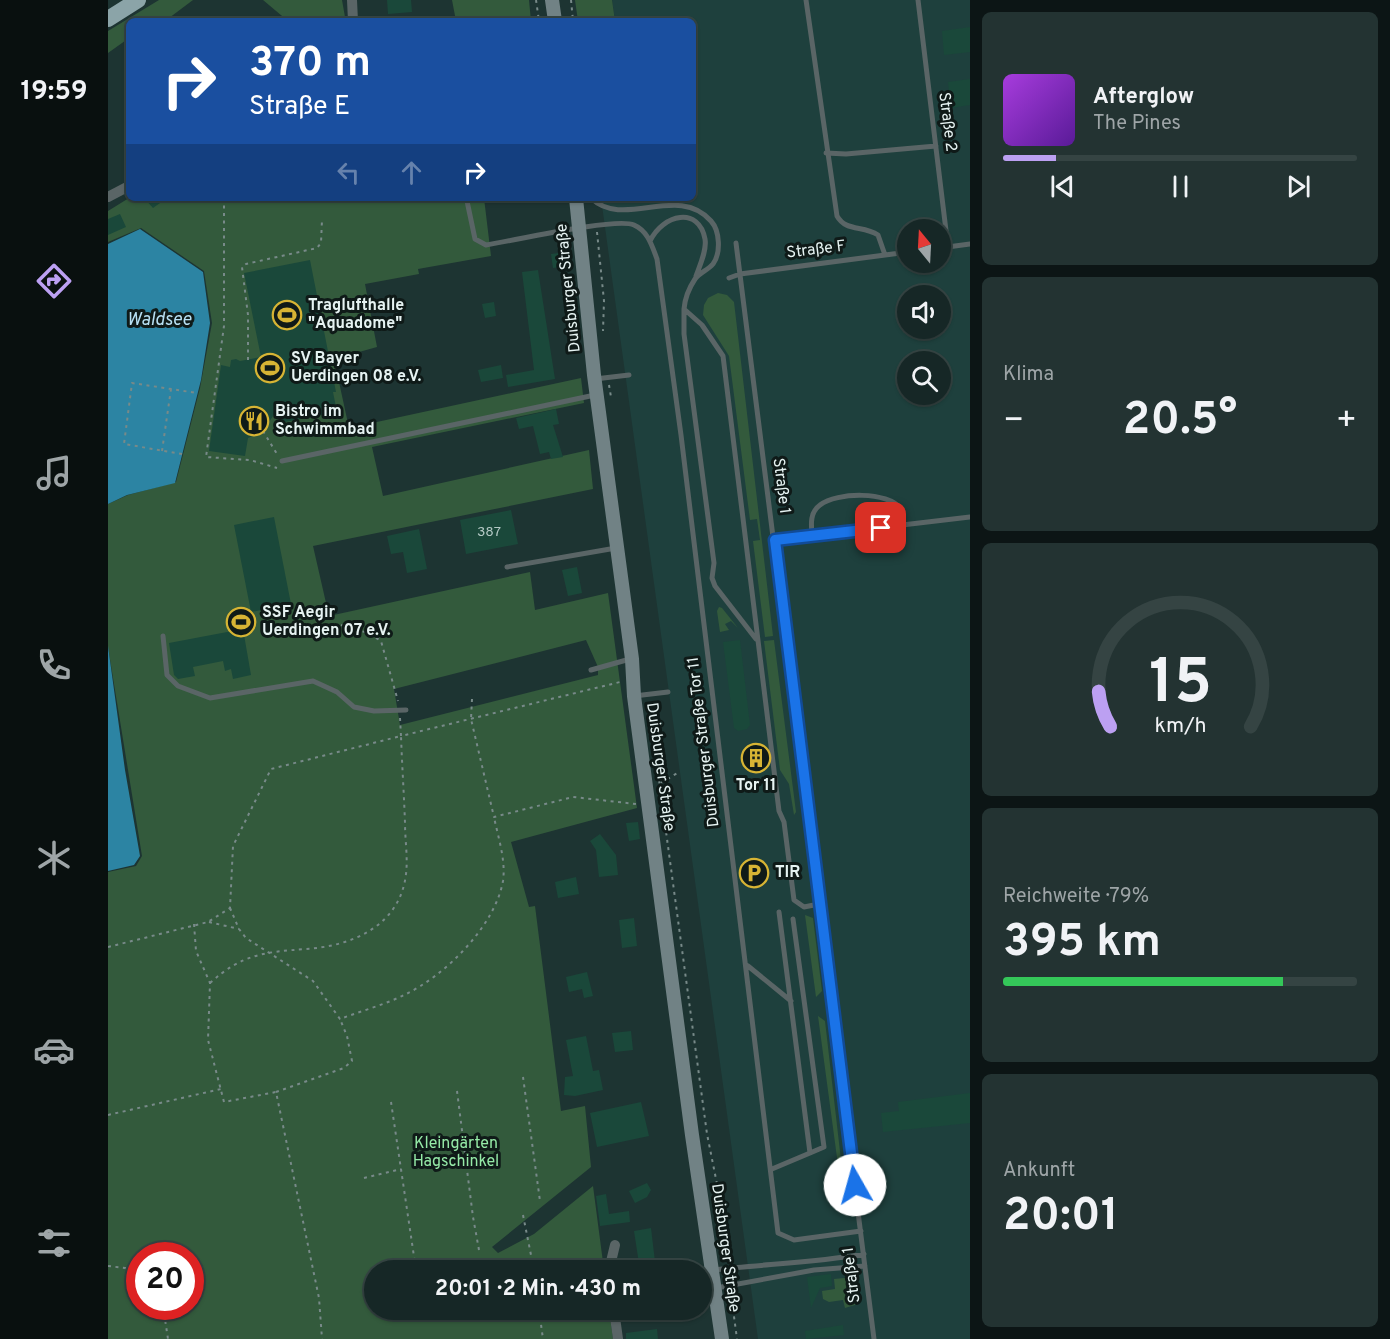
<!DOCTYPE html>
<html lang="de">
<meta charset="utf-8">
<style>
:root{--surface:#162726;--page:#233332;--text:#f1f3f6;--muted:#9ea5a7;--line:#354443;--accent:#bca0f2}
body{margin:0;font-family:Overpass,sans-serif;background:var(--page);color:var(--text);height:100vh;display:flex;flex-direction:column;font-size:22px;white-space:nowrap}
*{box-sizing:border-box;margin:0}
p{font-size:20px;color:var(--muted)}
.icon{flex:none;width:33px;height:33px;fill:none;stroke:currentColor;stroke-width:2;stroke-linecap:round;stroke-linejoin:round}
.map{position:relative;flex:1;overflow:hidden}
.panel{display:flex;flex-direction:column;gap:12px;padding:12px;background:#0c1515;width:420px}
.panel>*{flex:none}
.hud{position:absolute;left:18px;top:18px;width:570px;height:183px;border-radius:9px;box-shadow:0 2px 4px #0004,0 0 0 2px var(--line);background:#1a4fa0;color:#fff;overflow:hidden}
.needle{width:39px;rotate:342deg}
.buttons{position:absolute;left:789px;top:219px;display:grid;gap:12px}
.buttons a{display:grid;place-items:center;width:54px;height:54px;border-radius:50%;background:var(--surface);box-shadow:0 2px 4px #0004,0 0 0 2px var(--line);font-size:30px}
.speed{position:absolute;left:18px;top:1242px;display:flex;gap:12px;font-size:30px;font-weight:700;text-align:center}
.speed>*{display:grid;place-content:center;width:78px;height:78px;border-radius:50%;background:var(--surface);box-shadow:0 2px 4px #0004,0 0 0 2px var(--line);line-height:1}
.speed .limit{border:9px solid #d22;background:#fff;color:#111}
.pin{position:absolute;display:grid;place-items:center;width:51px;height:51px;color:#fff;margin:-26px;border-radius:12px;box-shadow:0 3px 9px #0006}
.me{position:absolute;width:66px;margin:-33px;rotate:353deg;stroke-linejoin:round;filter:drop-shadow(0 0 4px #0008)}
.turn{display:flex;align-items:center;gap:21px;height:126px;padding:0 24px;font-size:27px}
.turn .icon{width:78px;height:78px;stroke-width:2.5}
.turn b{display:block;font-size:42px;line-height:51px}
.lanes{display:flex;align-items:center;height:57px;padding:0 24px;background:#0003;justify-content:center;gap:30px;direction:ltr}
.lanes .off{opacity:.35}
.big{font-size:45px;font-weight:700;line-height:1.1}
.panel .tile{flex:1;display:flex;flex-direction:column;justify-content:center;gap:9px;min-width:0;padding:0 21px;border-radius:9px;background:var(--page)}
.panel .dial{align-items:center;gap:0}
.dial svg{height:156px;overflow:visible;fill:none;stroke:var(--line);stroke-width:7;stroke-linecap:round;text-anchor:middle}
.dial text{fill:var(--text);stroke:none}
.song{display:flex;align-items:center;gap:18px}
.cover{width:72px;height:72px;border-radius:9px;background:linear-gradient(135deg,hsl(280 70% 55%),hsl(270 70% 35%))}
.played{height:6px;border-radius:3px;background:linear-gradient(90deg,var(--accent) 15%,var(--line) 15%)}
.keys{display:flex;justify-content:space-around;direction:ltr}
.heat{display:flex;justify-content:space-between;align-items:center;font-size:33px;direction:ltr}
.charge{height:9px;border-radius:4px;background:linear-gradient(90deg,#34c759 79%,var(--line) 0)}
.trip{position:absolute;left:256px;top:1260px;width:348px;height:60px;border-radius:30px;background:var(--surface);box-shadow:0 2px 4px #0004,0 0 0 2px var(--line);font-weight:700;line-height:60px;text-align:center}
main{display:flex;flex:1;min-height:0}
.menu{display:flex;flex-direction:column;width:108px;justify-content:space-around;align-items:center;background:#09100f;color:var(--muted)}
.menu .icon{width:42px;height:42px}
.menu .active{color:var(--accent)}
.menu b{font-size:27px;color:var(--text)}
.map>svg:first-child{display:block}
</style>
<main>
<nav class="menu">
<b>19:59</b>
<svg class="icon active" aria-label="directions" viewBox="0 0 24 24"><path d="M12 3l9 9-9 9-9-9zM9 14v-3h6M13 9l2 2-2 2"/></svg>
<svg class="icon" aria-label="music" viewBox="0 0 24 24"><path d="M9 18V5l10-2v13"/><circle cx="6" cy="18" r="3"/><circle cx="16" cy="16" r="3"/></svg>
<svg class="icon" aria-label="phone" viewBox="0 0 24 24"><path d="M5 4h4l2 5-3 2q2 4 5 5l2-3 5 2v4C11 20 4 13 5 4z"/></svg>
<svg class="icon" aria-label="climate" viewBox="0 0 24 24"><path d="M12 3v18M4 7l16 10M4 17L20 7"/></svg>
<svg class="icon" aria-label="car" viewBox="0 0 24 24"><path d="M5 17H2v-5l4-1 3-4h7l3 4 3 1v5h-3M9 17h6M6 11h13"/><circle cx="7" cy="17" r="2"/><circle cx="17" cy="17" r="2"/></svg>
<svg class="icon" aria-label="filters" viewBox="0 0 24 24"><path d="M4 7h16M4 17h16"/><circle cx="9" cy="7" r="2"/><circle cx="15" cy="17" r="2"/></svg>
</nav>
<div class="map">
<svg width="862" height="1339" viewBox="0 0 862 1339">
<rect width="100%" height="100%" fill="#1d3432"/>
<path fill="#1e403d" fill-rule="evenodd" d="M504 0H862V1339H650L493 198H585V21H507ZM800 230H832V262H800ZM800 296H832V328H800ZM800 362H832V394H800Z"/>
<path fill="#335a3c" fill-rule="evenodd" d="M51 0H85L57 21H21V38L0 53V31Z
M155 0H234L237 17 209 21H180Z
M344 0H421L423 21H348Z
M467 0H504L507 21H470Z
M21 198H376L383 256 310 269 311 274 257 284 269 347 226 359 241 428 473 378 476 403 264 447 275 496 481 450 485 489 205 546 221 616 422 572 427 610 500 593 529 808 403 842 421 907 427 906 453 1111 477 1106 483 1167 384 1247 390 1253 426 1234 485 1186 496 1270H267V1310H501L505 1339H0V872L28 866 34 856 0 647V504L20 495 68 482 92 388 104 323 96 271 33 228 0 242V211ZM478 640 490 667V675L292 725 286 689ZM32 1256H82V1306H32Z
M610 293 619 295 626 302 665 636 657 637 645 541 652 540 649 519 642 520 621 356 595 315 596 305 600 298Z
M611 607 614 608 630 628 623 621 617 624 621 630 612 632 609 611Z
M666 640 688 812 686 815 681 784 672 770 656 641Z
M697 915 705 918 714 991 708 997Z
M710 1016 717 1021 737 1195H734Z
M747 1277 752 1294 747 1305 737 1308 735 1300 721 1302 715 1299 714 1291 727 1289 726 1279Z"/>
<path fill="#2c84a3" d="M32 229 95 272 102 323 93 380 67 483 19 495 0 504V244Z
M0 646 17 770 32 856 26 865 0 871Z"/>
<path fill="#1a483a" d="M279 0H303L304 12 280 14Z
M862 27V52L836 55 834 31Z
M862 79V105L843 108 840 82Z
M36 198H59L45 208Z
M12 214 18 227 0 235V219Z
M459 252 460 266 445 268 443 254Z
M202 260 228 392H225L229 412 172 423 169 410 155 431 140 438 137 456 101 451 113 365 122 367 123 360 128 359 132 361 153 357 136 273Z
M430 270 447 379 400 387 398 375 426 370 414 272Z
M386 302 388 316 377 318 374 304Z
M393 365 395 378 373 382 370 370Z
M448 409 451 424 445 425 455 457 443 459 441 452 432 454 425 426 411 429 408 418Z
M403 510 410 544 358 554 352 520Z
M166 517 183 604 143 612 126 525Z
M311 529 319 569 299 573 295 552 283 554 279 536Z
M469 567 474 593 460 596 454 570Z
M135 629 143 675 125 679 123 669 117 671 115 661 85 667 87 676 70 679 66 675 61 643Z
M632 640 642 725 639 729 630 731 626 728 615 642Z
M652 748 654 767 644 768 642 749Z
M530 822 532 839 521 841 518 823Z
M492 834 508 855 510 875 491 877 488 850 482 841Z
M468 877 471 894 450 898 447 882Z
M526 918 529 946 514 948 511 920Z
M479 972 485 996 476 998 474 989 461 992 458 977Z
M523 1031 525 1050 507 1052 504 1033Z
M478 1036 485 1071 491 1070 495 1090 467 1096 456 1095 457 1077 465 1076 458 1040Z
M862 1093V1123L775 1132 773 1113 791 1111 790 1102Z
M533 1102 541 1136 489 1147 482 1113Z
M539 1183 543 1190 539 1197 527 1203 521 1191Z
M498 1194 501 1214 521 1211 522 1222 492 1226 488 1196Z
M543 1228 548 1270H532L526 1231Z
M723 1274 724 1286 712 1288 703 1308 699 1277Z
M735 1325 736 1335 698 1339 697 1331Z
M549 1329 550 1339H518V1333Z"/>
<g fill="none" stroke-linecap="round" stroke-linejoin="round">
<path stroke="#788a89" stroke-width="2" stroke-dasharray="3 4.5" stroke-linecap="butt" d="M428 0 431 21
M463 0 465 21
M116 198V326L98 457 142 460 169 468
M489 232 496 301 495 331
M140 360V315L134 267 138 264 209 248 213 243 214 220
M501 385 503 397
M155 431 169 454
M54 451 63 389
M74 454 16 444 24 383 89 393
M233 625 260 633 273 641 290 701
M364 699 363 719 386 817 465 797 528 804
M541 706 599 1134 609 1184 619 1262
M292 718 293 736 512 682
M553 783 571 772
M122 908 131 929 138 938 205 981 232 1019C253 1011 276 1005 296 995 337 976 387 926 395 881 398 860 390 837 386 817
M101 922 131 929
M86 924 88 951 102 983 100 1040 116 1102 168 1092 211 1298 214 1339
M0 947 100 922 122 908 125 846 163 769 293 736C294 765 296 794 297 823 297 840 300 858 298 874 292 926 244 946 198 949 157 952 134 954 102 983
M415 1077 432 1201
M349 1091 365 1217 371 1250
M168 1092 236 1068 244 1061 239 1036 232 1019
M283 1102 308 1270
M0 1115 113 1089
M256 1178 293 1169
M415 1215 426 1270
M0 1266 17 1268 32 1276
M623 1294 629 1339
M55 1306 60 1339
M431 1310 435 1339"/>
<path stroke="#5a6566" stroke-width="5" d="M698 0 729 216C738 232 755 225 770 235L777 255
M810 0 840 247
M88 20 92 21
M101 21H110
M718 153 738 154 828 146
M483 198C516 230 570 183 603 221 612 231 613 253 605 264 600 270 591 273 587 279 581 288 577 298 576 309L594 325 615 356 671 811 676 822 686 900 696 907 711 904
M359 201 367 239 378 245C404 241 508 217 526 225 540 231 544 246 549 259L573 435 670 1233 686 1240 753 1231
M542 241C555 214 591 206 597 239 599 250 592 265 588 276
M628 243 766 1339
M832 248 862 244
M621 278 632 274 800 252
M576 309V334L606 563 604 578 607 586 648 639
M487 379 521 375
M174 461 487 395
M704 535C703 524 702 512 712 505 729 492 780 491 793 509L796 525
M667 540 862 517
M399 567 508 548
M55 636 59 675 70 686 102 698 205 681 229 692 246 707 266 711 298 710
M483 670 522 659
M526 696 560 692
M685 919 716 1147 702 1153
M640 966 683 1001
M664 1169 702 1153 671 912
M605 1270C656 1264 706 1263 756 1254
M608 1288 706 1270 757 1266"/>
<path stroke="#5a6566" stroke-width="10" d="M244 0 245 21
M0 197 21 186
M501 1270 507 1245
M506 1310 510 1339"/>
<path stroke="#718285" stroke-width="14" d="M444 0 447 21
M468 198 486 375 524 659 526 696 584 1135 614 1339"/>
<path stroke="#8ba4a8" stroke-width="16" d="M0 19 30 0"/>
</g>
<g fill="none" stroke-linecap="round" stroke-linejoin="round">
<g stroke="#114b97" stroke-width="15">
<path id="route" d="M747 1185 667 540 773 528"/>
</g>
<use href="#route" stroke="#1a73e8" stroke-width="10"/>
</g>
<defs>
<g id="stadium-ring" transform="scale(1.5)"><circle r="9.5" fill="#0f1a18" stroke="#d7b434" stroke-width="1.5"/><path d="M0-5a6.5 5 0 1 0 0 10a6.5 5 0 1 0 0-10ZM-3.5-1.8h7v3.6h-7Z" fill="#d7b434"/></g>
<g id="restaurant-ring" transform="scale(1.5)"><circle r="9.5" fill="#0f1a18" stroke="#d7b434" stroke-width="1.5"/><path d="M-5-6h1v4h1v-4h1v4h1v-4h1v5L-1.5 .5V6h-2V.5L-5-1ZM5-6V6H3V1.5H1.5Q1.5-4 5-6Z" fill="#d7b434"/></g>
<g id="building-ring" transform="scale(1.5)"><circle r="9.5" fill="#0f1a18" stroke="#d7b434" stroke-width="1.5"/><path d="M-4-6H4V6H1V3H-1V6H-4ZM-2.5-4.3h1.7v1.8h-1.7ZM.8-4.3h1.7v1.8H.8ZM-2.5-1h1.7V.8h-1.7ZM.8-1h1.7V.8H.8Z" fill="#d7b434"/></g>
<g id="parking-ring" transform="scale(1.5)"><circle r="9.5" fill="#0f1a18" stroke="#d7b434" stroke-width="1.5"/><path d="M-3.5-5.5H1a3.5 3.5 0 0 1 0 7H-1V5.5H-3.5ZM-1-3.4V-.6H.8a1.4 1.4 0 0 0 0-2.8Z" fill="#d7b434"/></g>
</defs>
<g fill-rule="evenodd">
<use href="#stadium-ring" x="179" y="315"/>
<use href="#stadium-ring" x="162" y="368"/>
<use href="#restaurant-ring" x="146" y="421"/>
<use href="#stadium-ring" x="133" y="622"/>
<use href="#building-ring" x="648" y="758"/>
<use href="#parking-ring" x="646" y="873"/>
</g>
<g text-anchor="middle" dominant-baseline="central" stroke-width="6" stroke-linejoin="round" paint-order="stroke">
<g font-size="14" fill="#b3c8c4">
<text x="381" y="532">387</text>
</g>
<g font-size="16" fill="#e6f3f2" stroke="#0f1a18">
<text transform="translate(839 122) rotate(83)">Straße 2</text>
<text transform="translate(708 250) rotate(-7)">Straße F</text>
<text transform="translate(461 288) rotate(-96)">Duisburger Straße</text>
<text transform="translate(673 486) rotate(83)">Straße 1</text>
<text transform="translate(596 742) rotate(-97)">Duisburger Straße Tor 11</text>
<text transform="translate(552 767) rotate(82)">Duisburger Straße</text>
<text transform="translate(617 1248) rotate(82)">Duisburger Straße</text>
<text transform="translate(744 1275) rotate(-97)">Straße 1</text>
</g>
<g font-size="16" font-weight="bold" fill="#e6f3f2" stroke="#0f1a18" text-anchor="start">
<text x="200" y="306">Traglufthalle<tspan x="200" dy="18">"Aquadome"</tspan></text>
<text x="183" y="359">SV Bayer<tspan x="183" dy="18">Uerdingen 08 e.V.</tspan></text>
<text x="167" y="412">Bistro im<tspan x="167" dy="18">Schwimmbad</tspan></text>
<text x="154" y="613">SSF Aegir<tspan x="154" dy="18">Uerdingen 07 e.V.</tspan></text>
<text x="648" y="786" text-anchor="middle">Tor 11</text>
<text x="667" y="873">TIR</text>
</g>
<g font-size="16" fill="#95eaa7" stroke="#0f1a18">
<text x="348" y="1144">Kleingärten<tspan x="348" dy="18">Hagschinkel</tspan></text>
</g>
<g font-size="18" font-style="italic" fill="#b8e1f4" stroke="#0f1a18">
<text x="51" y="320">Waldsee</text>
</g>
</g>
</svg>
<div class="buttons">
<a><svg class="needle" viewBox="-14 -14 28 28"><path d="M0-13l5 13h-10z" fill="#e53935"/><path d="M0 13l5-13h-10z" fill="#9ea5a7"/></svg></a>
<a><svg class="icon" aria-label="sound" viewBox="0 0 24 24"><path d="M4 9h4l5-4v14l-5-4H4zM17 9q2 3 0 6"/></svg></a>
<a><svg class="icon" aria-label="search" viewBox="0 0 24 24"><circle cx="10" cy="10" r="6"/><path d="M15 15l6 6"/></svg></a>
</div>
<div class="speed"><div class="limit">20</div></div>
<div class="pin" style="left:773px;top:528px;background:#d93025"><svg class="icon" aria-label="arrive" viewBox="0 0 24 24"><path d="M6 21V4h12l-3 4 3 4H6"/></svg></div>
<svg class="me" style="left:747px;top:1185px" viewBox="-20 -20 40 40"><circle r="19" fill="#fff"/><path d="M0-13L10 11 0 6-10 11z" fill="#1a73e8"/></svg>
<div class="trip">20:01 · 2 Min. · 430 m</div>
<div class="hud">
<div class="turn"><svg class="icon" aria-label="right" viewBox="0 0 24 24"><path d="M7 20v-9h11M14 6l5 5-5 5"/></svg><div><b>370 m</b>Straße E</div></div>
<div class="lanes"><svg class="icon off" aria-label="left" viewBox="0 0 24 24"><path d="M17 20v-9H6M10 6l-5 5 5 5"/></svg><svg class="icon off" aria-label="ahead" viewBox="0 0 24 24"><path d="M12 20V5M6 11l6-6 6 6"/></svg><svg class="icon" aria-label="right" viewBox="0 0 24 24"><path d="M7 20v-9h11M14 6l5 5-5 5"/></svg></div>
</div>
</div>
<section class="panel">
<div class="tile">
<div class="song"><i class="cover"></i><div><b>Afterglow</b><p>The Pines</p></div></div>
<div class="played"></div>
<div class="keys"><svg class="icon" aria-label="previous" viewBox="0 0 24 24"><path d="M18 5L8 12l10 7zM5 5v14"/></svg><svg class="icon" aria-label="pause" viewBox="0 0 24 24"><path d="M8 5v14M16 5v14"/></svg><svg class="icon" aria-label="next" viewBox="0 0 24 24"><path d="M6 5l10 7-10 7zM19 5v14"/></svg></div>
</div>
<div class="tile"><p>Klima</p>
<div class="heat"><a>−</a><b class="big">20.5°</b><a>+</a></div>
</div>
<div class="tile dial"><svg viewBox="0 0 100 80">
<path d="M14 69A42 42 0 1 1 86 69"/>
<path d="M14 69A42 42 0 0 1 8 51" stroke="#bca0f2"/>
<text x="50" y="56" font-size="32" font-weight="700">15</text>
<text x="50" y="72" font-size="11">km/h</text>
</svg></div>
<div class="tile"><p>Reichweite · 79%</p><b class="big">395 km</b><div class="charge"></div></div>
<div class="tile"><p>Ankunft</p><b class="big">20:01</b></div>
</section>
</main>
